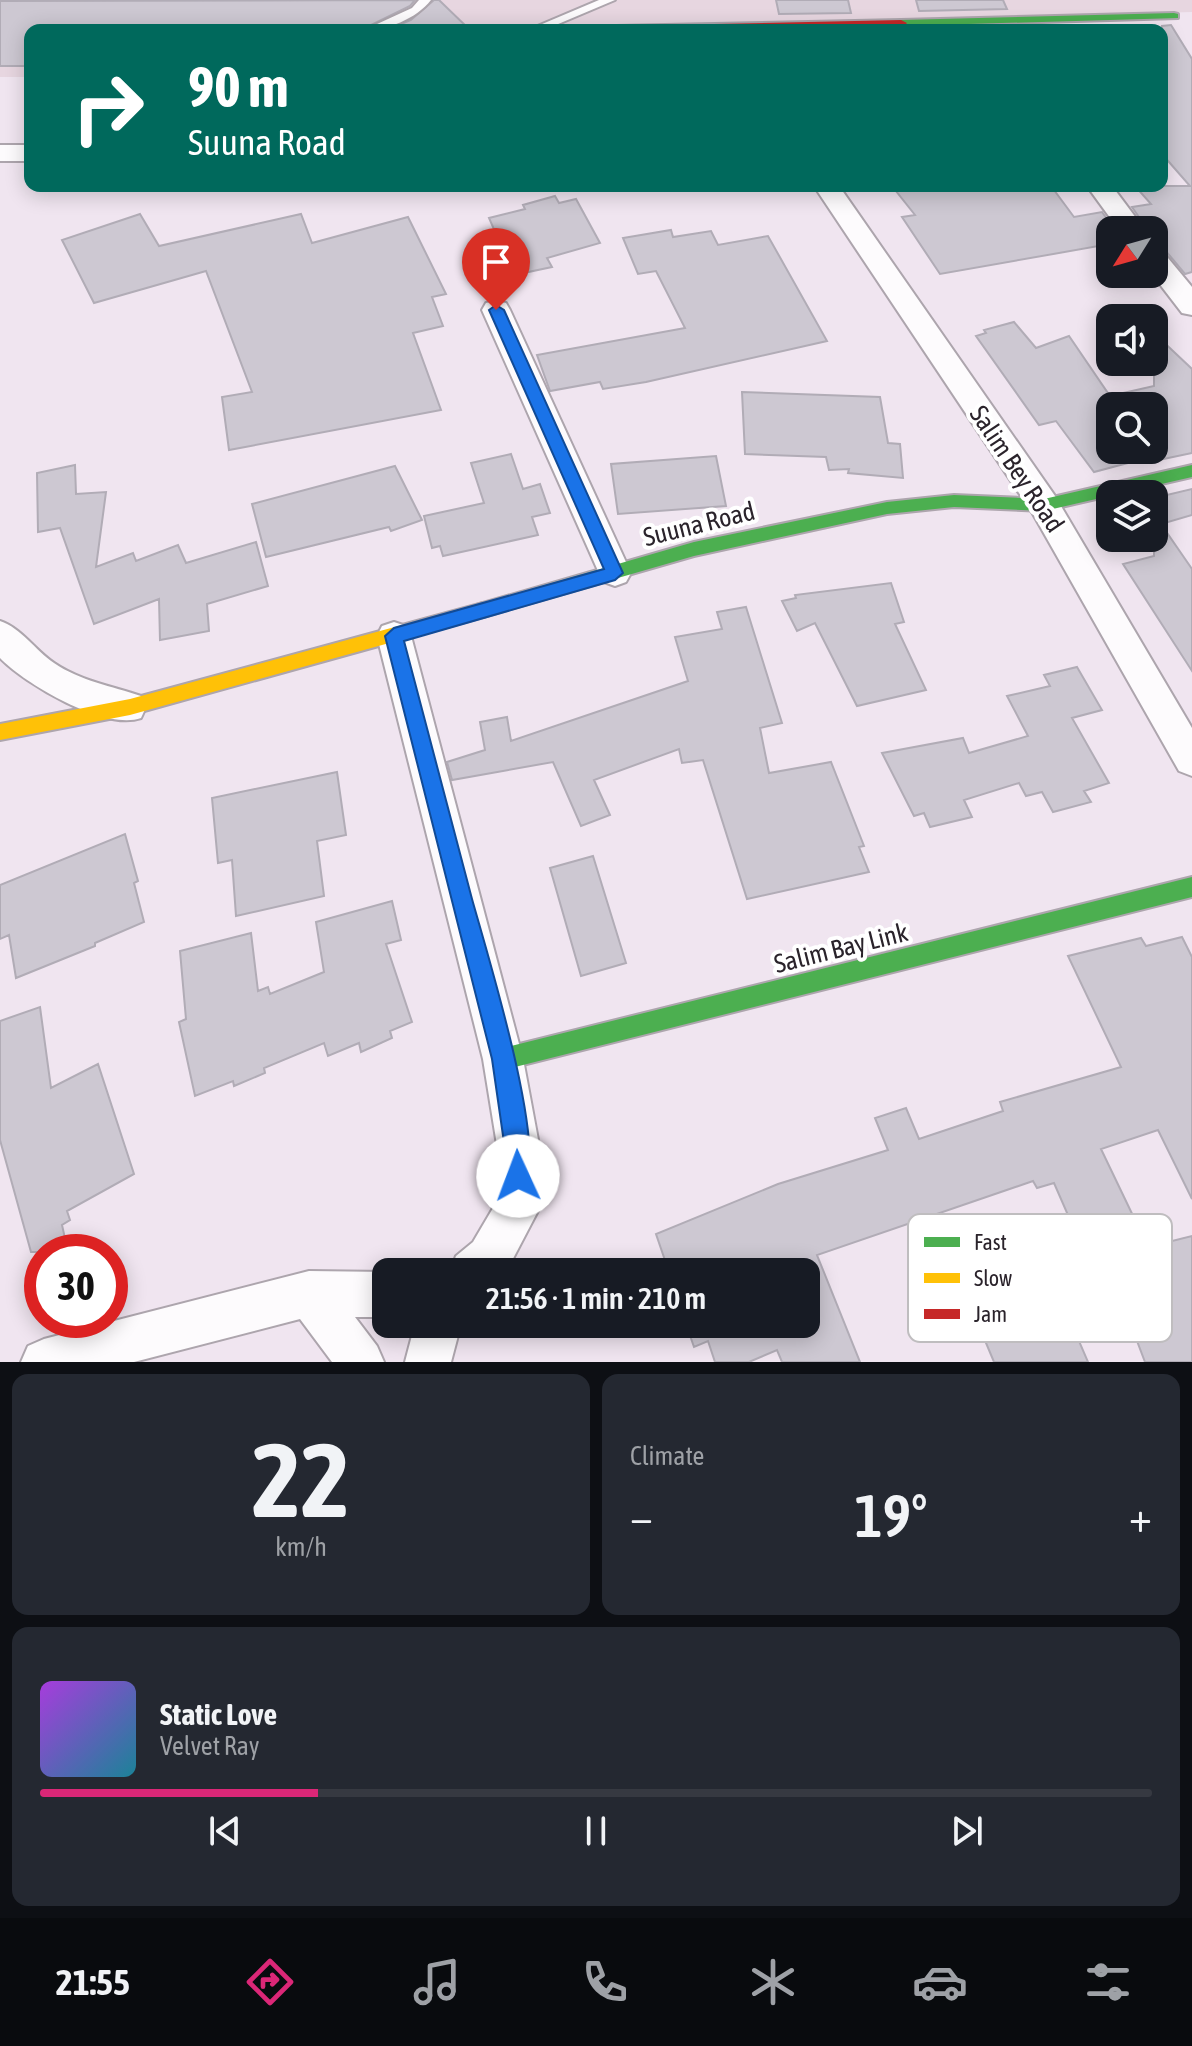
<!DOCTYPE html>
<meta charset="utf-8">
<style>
:root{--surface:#171b24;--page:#242831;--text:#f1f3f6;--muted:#9ea1a6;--line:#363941;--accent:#db2777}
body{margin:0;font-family:"Asap Condensed",sans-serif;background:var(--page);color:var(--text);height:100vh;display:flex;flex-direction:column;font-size:30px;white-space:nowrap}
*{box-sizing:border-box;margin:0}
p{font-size:26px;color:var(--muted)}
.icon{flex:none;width:44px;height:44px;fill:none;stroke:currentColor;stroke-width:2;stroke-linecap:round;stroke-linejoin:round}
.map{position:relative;height:1362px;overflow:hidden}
.sheet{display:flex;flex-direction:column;gap:12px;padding:12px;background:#0d0f14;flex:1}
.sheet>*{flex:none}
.hud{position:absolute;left:24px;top:24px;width:1144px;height:168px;border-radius:16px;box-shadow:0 4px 20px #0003;background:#00695c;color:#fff;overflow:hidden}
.needle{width:52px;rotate:233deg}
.tools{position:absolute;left:1096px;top:216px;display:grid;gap:16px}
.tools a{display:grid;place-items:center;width:72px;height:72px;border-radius:16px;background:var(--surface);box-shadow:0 4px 20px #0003;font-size:40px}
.speed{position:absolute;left:24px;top:1234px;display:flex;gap:16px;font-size:40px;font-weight:700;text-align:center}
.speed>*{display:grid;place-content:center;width:104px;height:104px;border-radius:50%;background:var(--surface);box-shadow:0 4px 20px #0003;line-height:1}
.speed .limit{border:12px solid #d22;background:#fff;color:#111}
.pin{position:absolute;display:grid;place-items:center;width:68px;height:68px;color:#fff;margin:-82px -34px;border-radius:50% 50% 50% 0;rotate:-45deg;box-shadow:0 0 8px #0007}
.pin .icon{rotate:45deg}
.me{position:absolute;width:88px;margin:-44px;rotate:358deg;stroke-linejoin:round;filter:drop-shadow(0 0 6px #0008)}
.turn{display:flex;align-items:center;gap:28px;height:168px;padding:0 32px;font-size:36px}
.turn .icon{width:104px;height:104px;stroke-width:2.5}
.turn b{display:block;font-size:56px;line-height:68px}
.big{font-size:60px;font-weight:600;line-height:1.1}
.sheet .tile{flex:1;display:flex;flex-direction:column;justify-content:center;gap:12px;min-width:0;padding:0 28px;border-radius:16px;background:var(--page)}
.sheet .dial{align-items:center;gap:0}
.dial b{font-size:104px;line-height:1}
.song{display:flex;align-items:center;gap:24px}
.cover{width:96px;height:96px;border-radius:12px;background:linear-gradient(135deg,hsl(280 70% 55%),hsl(190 70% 35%))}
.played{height:8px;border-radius:4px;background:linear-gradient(90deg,var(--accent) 25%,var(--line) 25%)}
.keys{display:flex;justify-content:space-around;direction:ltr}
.heat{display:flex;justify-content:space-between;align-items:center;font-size:44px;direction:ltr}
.sheet .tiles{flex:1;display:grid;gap:12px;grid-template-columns:1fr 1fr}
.tile:last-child{grid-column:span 2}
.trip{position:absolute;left:372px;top:1258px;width:448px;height:80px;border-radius:16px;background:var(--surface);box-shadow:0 4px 20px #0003;font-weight:600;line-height:80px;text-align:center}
.tab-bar{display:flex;height:128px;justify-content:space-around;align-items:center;background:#090b0e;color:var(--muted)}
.tab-bar .icon{width:56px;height:56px}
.tab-bar .active{color:var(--accent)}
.tab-bar b{font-size:36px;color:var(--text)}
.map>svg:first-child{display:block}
</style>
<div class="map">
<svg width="1192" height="1362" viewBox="0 0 1192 1362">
<rect width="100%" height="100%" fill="#f0e5f0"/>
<path fill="#e7d6e0" d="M0 0H1192V12L553 30H30V77H0Z"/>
<path fill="#cdc8d2" stroke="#b1acb6" stroke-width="2" fill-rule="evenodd" d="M415 0 410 6 361 30H30V66H0V1Z
M434 0H439L470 30H387L411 20Z
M776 0H848L851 13 779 14Z
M916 0H1003L1007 9 919 11Z
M1171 25 1192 59V272L1185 274 1165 250 1156 246 1154 230H1148L1132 207 1151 204 1135 186H1190L1162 154V26Z
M892 186H1051L1074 217 1102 212 1115 230H1110V244L940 274 902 217 915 215Z
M555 196 559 203 576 199 600 243 547 258 552 267 514 275 489 218 525 209 523 205Z
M140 214 159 246 301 214 312 243 408 217 446 294 432 297 443 326 413 333 441 410 229 450 222 397 252 392 206 271 94 303 62 240Z
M671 230 673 237 711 231 718 245 768 236 827 341 646 382 603 389 600 382 550 391 537 355 685 328 656 271 638 274 623 238Z
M1014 322 1036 348 1069 336 1110 396 1154 386V333L1192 369V453L1154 461V456L1094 472 1056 421 1039 425 976 336 986 333 984 330ZM1110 406H1154V450H1110Z
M742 392 880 397 888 443 900 444 903 478 848 473 849 469 829 470 826 457 745 454Z
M511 454 523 489 540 484 550 513 532 517 538 535 443 556 440 546 432 548 424 516 484 503 471 463Z
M716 456 726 506 618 514 611 464Z
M75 465 76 494 106 492 96 567 133 553 136 561 178 545 186 563 256 542 268 586 207 604 209 631 160 640 159 599 94 624 60 528 38 532 37 473Z
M395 466 422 520 391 531 389 527 266 557 252 504Z
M1192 489V515L1161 524 1192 569V671L1123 564 1154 556V498Z
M891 583 904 622 895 624 926 690 857 706 815 623 797 631 782 601 796 598 795 595Z
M746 607 782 723 760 728 769 773 831 762 864 846 859 847 869 872 747 899 703 760 682 763 679 749 594 780 610 815 581 826 553 762 452 780 447 762 485 750 480 722 507 717 511 741 688 681 675 637 722 629 717 612Z
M1077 667 1102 710 1072 718 1109 783 1084 791 1091 802 1053 812 1042 792 1026 796 1019 783 964 800 972 817 930 827 924 813 914 816 882 753 963 738 969 753 1028 736 1007 696 1050 686 1044 675Z
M337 772 346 835 317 841 324 896 236 916 232 860 218 863 212 798Z
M125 834 138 881 134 883 144 922 95 943V946L16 978 9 935 0 939V885Z
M593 856 626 963 581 976 550 868Z
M392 901 401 940 386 944 412 1022 390 1031 392 1038 361 1052 359 1043 328 1056 324 1043 264 1068 265 1073 234 1086 233 1081 195 1096 179 1022 186 1019 180 951 251 933 258 991 268 987 270 994 324 972 316 922Z
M1182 937 1192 957V1199L1158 1130 1101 1149 1148 1247 1192 1236V1362H1145L1090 1217 1071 1222 1054 1183 1037 1188 1033 1181 817 1255 860 1362H782L777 1350 749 1362H715L708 1341 694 1347 686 1324H806V1272H669L656 1234 778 1184 888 1150 875 1118 906 1108 919 1139 1003 1111 1000 1102 1121 1067 1068 956 1141 938 1146 946Z
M40 1007 51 1088 98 1064 134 1174 67 1211 70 1220 62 1225 68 1252H31L0 1140V1021Z
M1054 1283 1088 1362H994L973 1312Z"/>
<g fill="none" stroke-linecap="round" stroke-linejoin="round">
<g stroke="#ada5ad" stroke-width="4">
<path id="lane" d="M419 0H431C416 19 388 30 364 30L412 8Z
M599 0H615L544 30H528Z"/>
</g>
<g stroke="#ada5ad" stroke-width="4">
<path id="street" d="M0 145H30V161H0Z
M814 186H839L1055 496 1192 728V776L1179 771 1033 514Z
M1087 186H1112L1145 230H1119Z
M1154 249 1163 252 1192 287V315L1182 313 1152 274Z
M496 301 506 303 510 310 631 573 626 582 615 586 604 582 599 573 482 310 486 303Z
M0 621C21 628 35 650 54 663 80 681 112 686 141 696L146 707 141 718C105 731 25 684 0 658Z
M394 622 406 626 411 636 523 1059 539 1145 540 1207 506 1272H450L456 1256 473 1242 496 1203 497 1145 483 1059 377 636 382 626Z
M309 1271 387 1272 386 1317H355L377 1346 384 1362H332L300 1319 134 1362H21L28 1346 44 1339Z
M415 1324H461L451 1362H405Z"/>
</g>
<g stroke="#ada5ad" stroke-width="4">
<path id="fast" d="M1174 13 1178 14V18L901 26 895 23 901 20Z
M1192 465V477L1044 511 954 507 887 514 694 556 483 617 477 615 474 610 477 605 483 603 694 542 887 502 954 495 1044 499Z
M1192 877V897L503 1070 495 1067 492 1059 495 1051 503 1048Z"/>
</g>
<g stroke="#ada5ad" stroke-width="4">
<path id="slow" d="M483 603 489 605 492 610 489 615 483 617 130 715 0 740V724L130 699Z"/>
</g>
<g stroke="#ada5ad" stroke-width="4">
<path id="jam" d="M901 20 907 23 905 25 758 30H610L616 26Z"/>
</g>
<use href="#lane" fill="#fdfbfd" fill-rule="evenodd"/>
<use href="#street" fill="#fdfbfd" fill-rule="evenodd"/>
<use href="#fast" fill="#4caf50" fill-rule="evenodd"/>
<use href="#slow" fill="#ffc107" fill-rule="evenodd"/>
<use href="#jam" fill="#c62828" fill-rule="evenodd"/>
</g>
<path fill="#1a73e8" stroke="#114b97" stroke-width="2" d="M496 305 504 310 623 573 615 580 404 641C427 727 449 813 472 899 487 953 545 1140 526 1184L518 1188 510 1184 492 1059 385 636 394 628 604 569 489 310Z"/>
<g text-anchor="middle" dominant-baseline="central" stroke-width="8" stroke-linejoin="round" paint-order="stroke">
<g font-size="26" fill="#2a232b" stroke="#fff">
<text transform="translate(1017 469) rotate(56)">Salim Bey Road</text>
<text transform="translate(699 524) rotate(-14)">Suuna Road</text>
<text transform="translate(841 948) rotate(-14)">Salim Bay Link</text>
</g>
</g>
<rect x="908" y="1214" width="264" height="128" rx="12" fill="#fff" stroke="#bfbdbf" stroke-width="2"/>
<rect x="924" y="1237" width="36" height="10" fill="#4caf50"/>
<rect x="924" y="1273" width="36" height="10" fill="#ffc107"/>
<rect x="924" y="1309" width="36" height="10" fill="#c62828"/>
<g font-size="22" fill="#2a232b">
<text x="974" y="1250">Fast</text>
<text x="974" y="1286">Slow</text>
<text x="974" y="1322">Jam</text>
</g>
</svg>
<div class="tools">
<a><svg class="needle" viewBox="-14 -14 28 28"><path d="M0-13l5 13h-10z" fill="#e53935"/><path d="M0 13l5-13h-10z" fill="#9ea1a6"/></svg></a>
<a><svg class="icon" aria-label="sound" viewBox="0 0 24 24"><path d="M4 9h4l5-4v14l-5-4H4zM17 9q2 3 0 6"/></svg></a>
<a><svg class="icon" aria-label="search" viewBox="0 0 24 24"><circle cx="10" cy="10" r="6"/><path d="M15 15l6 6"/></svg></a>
<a><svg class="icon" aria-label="layers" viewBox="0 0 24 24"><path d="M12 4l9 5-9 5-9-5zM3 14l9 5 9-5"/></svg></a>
</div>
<div class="speed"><div class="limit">30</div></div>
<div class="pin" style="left:496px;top:310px;background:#d93025"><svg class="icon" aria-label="arrive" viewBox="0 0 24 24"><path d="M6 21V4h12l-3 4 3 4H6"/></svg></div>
<svg class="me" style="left:518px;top:1176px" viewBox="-20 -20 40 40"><circle r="19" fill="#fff"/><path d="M0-13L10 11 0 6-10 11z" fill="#1a73e8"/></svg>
<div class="trip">21:56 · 1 min · 210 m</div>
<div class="hud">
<div class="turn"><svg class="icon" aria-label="right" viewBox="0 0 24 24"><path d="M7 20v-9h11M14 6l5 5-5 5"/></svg><div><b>90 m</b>Suuna Road</div></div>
</div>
</div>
<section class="sheet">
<div class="tiles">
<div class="tile dial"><b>22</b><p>km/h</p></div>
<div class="tile"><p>Climate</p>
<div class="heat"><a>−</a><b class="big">19°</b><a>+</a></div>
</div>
<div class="tile">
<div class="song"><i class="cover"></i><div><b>Static Love</b><p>Velvet Ray</p></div></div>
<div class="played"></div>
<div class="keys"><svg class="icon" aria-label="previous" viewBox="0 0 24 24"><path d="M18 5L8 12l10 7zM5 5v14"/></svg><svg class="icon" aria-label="pause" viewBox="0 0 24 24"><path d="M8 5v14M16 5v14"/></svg><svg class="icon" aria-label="next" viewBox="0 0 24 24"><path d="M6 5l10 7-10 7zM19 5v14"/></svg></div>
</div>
</div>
</section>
<nav class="tab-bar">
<b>21:55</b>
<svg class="icon active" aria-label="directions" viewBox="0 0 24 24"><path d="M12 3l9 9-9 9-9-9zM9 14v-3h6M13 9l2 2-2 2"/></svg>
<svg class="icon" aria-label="music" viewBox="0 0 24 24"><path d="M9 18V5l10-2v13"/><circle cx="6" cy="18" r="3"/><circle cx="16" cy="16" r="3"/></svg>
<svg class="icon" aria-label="phone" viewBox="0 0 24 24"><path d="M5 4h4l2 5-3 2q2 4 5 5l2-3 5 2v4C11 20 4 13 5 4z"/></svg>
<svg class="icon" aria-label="climate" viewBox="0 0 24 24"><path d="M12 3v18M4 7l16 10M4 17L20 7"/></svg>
<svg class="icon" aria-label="car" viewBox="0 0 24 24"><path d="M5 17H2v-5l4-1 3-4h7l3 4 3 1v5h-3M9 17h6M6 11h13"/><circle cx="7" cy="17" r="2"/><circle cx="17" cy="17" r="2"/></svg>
<svg class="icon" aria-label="filters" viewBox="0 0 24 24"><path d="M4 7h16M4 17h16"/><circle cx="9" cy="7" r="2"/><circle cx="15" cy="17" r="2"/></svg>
</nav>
